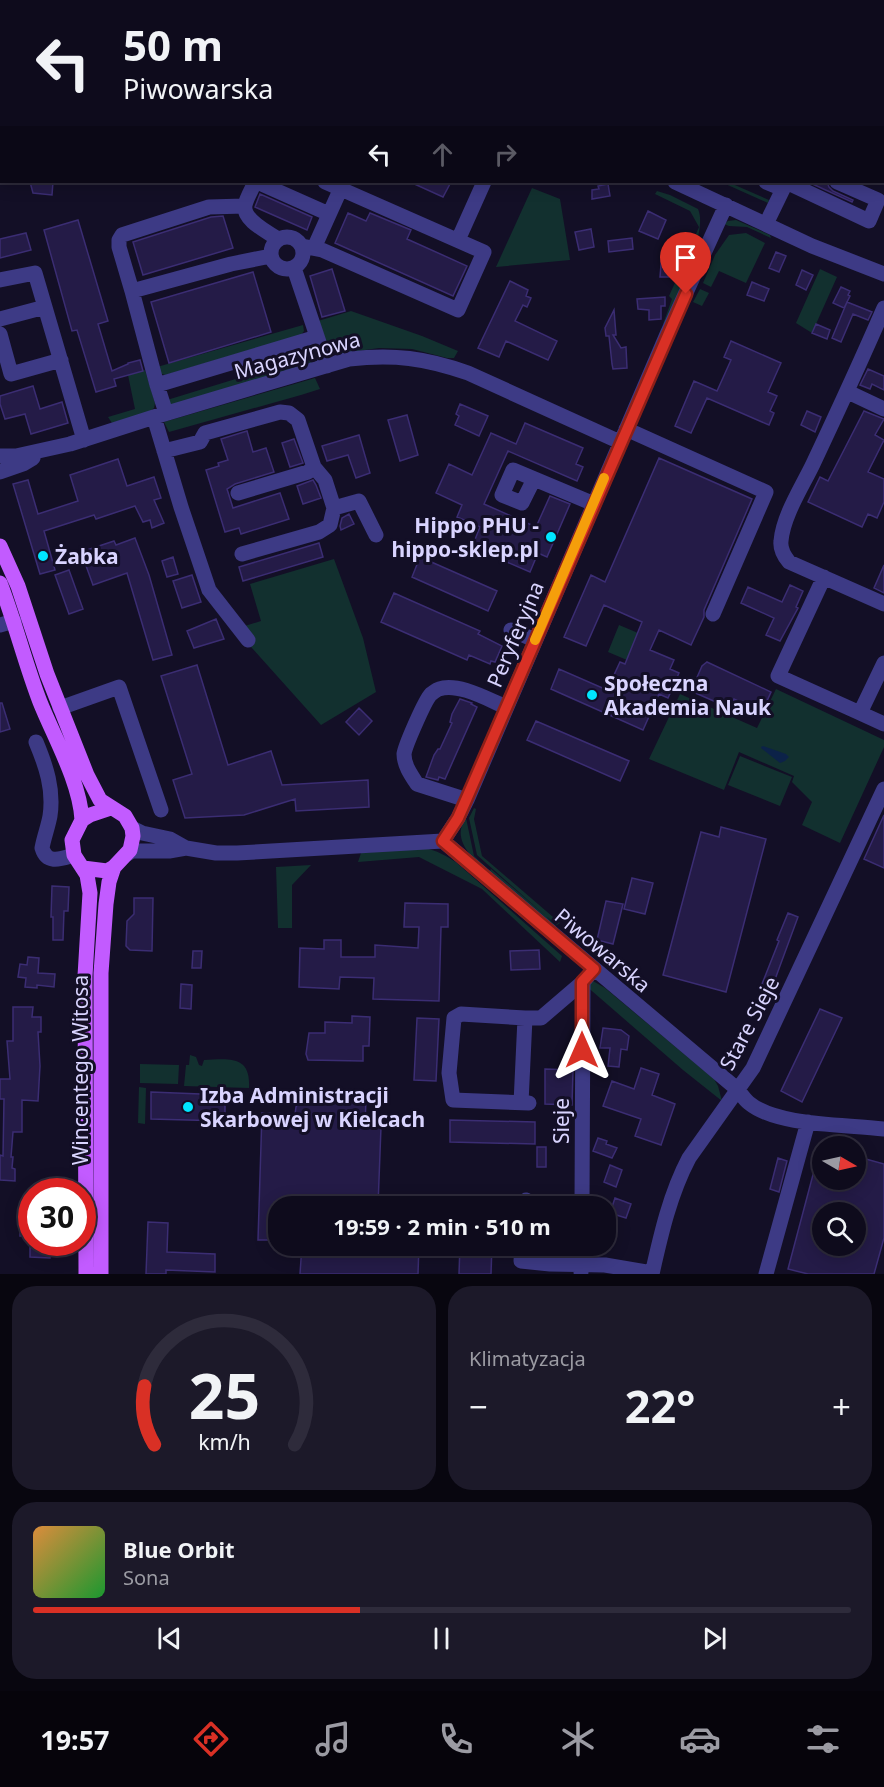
<!DOCTYPE html>
<html lang="pl">
<meta charset="utf-8">
<style>
:root{--surface:#0e0b1c;--page:#1c1929;--text:#f1f3f6;--muted:#9b9ba3;--line:#2e2b3b;--accent:#d93025}
body{margin:0;font-family:"Noto Sans",sans-serif;background:var(--page);color:var(--text);height:100vh;display:flex;flex-direction:column;font-size:22px;white-space:nowrap}
*{box-sizing:border-box;margin:0}
p{font-size:20px;color:var(--muted)}
.icon{flex:none;width:33px;height:33px;fill:none;stroke:currentColor;stroke-width:2;stroke-linecap:round;stroke-linejoin:round}
.map{position:relative;height:1274px;overflow:hidden}
.details{display:flex;flex-direction:column;gap:12px;padding:12px;background:#08060f;flex:1}
.details>*{flex:none}
.top-card{position:absolute;left:0px;top:0px;width:885px;height:183px;box-shadow:0 3px 15px #0003,0 0 0 2px var(--line);background:#0e0b1c;color:var(--text);overflow:hidden}
.needle{width:39px;rotate:99deg}
.fabs{position:absolute;left:812px;top:1136px;display:grid;gap:12px}
.fabs a{display:grid;place-items:center;width:54px;height:54px;border-radius:50%;background:var(--surface);box-shadow:0 3px 15px #0003,0 0 0 2px var(--line);font-size:30px}
.speed{position:absolute;left:18px;top:1178px;display:flex;gap:12px;font-size:30px;font-weight:700;text-align:center}
.speed>*{display:grid;place-content:center;width:78px;height:78px;border-radius:50%;background:var(--surface);box-shadow:0 3px 15px #0003,0 0 0 2px var(--line);line-height:1}
.speed .limit{border:9px solid #d22;background:#fff;color:#111}
.pin{position:absolute;display:grid;place-items:center;width:51px;height:51px;color:#fff;margin:-62px -26px;border-radius:50% 50% 50% 0;rotate:-45deg;box-shadow:0 0 6px #0007}
.pin .icon{rotate:45deg}
.me{position:absolute;width:66px;margin:-33px;rotate:0deg;stroke-linejoin:round;filter:drop-shadow(0 0 4px #0008)}
.turn{display:flex;align-items:center;gap:21px;height:126px;padding:0 24px;font-size:27px}
.turn .icon{width:78px;height:78px;stroke-width:2.5}
.turn b{display:block;font-size:42px;line-height:51px}
.lanes{display:flex;align-items:center;height:57px;padding:0 24px;background:#0003;justify-content:center;gap:30px;direction:ltr}
.lanes .off{opacity:.35}
.big{font-size:45px;font-weight:700;line-height:1.1}
.details .widget{flex:1;display:flex;flex-direction:column;justify-content:center;gap:9px;min-width:0;padding:0 21px;border-radius:24px;background:var(--page)}
.details .dial{align-items:center;gap:0}
.dial svg{height:156px;overflow:visible;fill:none;stroke:var(--line);stroke-width:7;stroke-linecap:round;text-anchor:middle}
.dial text{fill:var(--text);stroke:none}
.song{display:flex;align-items:center;gap:18px}
.cover{width:72px;height:72px;border-radius:9px;background:linear-gradient(135deg,hsl(30 70% 55%),hsl(130 70% 35%))}
.played{height:6px;border-radius:3px;background:linear-gradient(90deg,var(--accent) 40%,var(--line) 40%)}
.keys{display:flex;justify-content:space-around;direction:ltr}
.heat{display:flex;justify-content:space-between;align-items:center;font-size:33px;direction:ltr}
.details .tiles{flex:1;display:grid;gap:12px;grid-template-columns:1fr 1fr}
.widget:last-child{grid-column:span 2}
.trip{position:absolute;left:268px;top:1196px;width:348px;height:60px;border-radius:24px;background:var(--surface);box-shadow:0 3px 15px #0003,0 0 0 2px var(--line);font-weight:700;line-height:60px;text-align:center}
.menu{display:flex;height:96px;justify-content:space-around;align-items:center;background:#06040b;color:var(--muted)}
.menu .icon{width:42px;height:42px}
.menu .selected{color:var(--accent)}
.menu b{font-size:27px;color:var(--text)}
.map>svg:first-child{display:block}
</style>
<div class="map">
<svg width="884" height="1274" viewBox="0 0 884 1274">
<rect width="100%" height="100%" fill="#130f26"/>
<path fill="#12302f" d="M721 182H728L769 200 768 203Z
M532 188 560 199 570 260 496 267Z
M657 191 670 195 698 209C705 225 693 255 686 271L681 269 699 227 690 211 655 194Z
M736 220 770 235 771 238 747 227 729 226 724 224 728 221Z
M746 233 765 243 746 283 719 271 711 287 703 283 715 255 729 235Z
M820 269 837 277 812 333 796 323Z
M679 274 686 277 666 323 663 324 672 299 669 296Z
M700 289 709 293 702 306 693 302Z
M351 311 422 336 458 351 454 358H447L412 349 379 348 338 354 329 351 318 321Z
M303 325 304 331 301 335 165 375 159 373 157 367Z
M317 354 315 363 168 406 167 400Z
M145 370 155 403 154 408 149 412 112 423 108 417 135 409 128 375Z
M315 378 320 389 301 395 169 432 164 422Z
M334 559 363 638 376 692 321 725 235 629 261 621 250 584Z
M619 625 638 633 627 660 608 652Z
M776 689 884 740V747L840 843 802 825 812 802 792 782 794 776 739 752 724 790 649 759 680 694 757 728Z
M740 756 792 777 780 806 728 785Z
M474 808 476 809 474 819 482 856 560 923 557 925 546 916 556 926 555 927 489 873 491 869 546 916 477 855 469 818Z
M466 818 474 856 487 868 485 869C471 857 451 838 466 818Z
M424 848C436 850 447 856 457 863L562 956 560 962 482 889 419 857 358 862 361 853Z
M311 865 292 885V928H278L276 867Z
M593 981 605 988 714 1079 718 1086 722 1101 683 1070 585 985Z
M190 1055 196 1057 199 1065 202 1066 204 1060C229 1059 251 1055 249 1088L184 1086 186 1065H189Z
M140 1064 179 1065 178 1084 140 1083Z
M139 1087 146 1088 145 1124 138 1123Z"/>
<path fill="#0c2248" d="M763 746 786 754 789 757 785 761 780 763 761 748V747Z"/>
<path fill="#241b47" stroke="#3b2d73" stroke-width="1.5" fill-rule="evenodd" d="M30 182H53L52 195 33 193Z
M410 182H451L443 197Z
M808 182H827L829 187 833 191 853 200 852 202Z
M608 184 610 196 592 199V190L599 189 598 186Z
M260 194 312 217 307 230 255 207Z
M648 211 666 220 658 239 639 231Z
M348 213 366 221 370 213 411 230 407 239 467 266 453 296 335 243Z
M223 216 233 248 143 275 133 242 211 217Z
M78 220 108 321 98 324 112 371 128 364V363L140 360 143 371 114 379 116 386 96 392 77 330 72 331 44 230Z
M591 229 594 247 579 250 575 232Z
M26 233 31 250 0 258V239Z
M632 238 633 249 609 252 608 241Z
M662 252H670L669 277H660Z
M776 252 786 256 779 272 769 268Z
M332 269 345 311 322 317 310 276Z
M802 270 813 275 806 290 796 285Z
M253 272 271 332 169 363 151 302Z
M510 281 528 290 526 296 531 298 527 307 523 305 515 321 557 341 548 360 506 341 499 357 478 348Z
M752 282 769 289 764 301 747 295Z
M841 287 850 291 848 295 850 296 844 308 833 303Z
M665 297V306H661V319L649 320V310L638 309 637 299Z
M847 302 872 312 868 320 853 314 841 342 832 338Z
M614 310 616 335H613L621 348 626 347 627 368 613 369 612 364 609 336H606L605 328Z
M816 324 830 330 827 339 812 333Z
M731 341 781 363 768 392 777 396 770 411 774 413 769 425 707 398 691 433 675 426 694 381 717 391 731 360 724 357Z
M868 369 884 376V390L872 384 870 389 860 385Z
M33 386 40 409 62 402 68 423 31 434 25 414 5 419 0 404V396Z
M460 404 488 416 479 436 455 425 459 416 456 414Z
M807 411 821 417 815 432 801 425Z
M864 411 884 419 875 435 884 440 868 472 884 479V502L877 518 868 514 862 527 808 502 820 477 828 481Z
M407 415 418 455 400 461 388 420Z
M525 423 583 448 576 464 583 467 577 481 508 451 484 504 536 527 550 496 570 504 547 557 538 553 530 572 472 547 480 527 457 517 462 505 436 493 449 464 472 475 491 433 516 444Z
M247 431 253 452 266 448 274 472 235 484 227 489 233 508 280 493 289 519 241 534 239 528 225 532 206 470 219 466 218 463 228 460 221 439Z
M359 435 370 473 356 478 348 455 327 461 322 446Z
M294 439 303 463 290 467 282 443Z
M659 458 752 499 704 610V617L691 645 659 630 650 650 674 660 670 669 679 673 668 698 659 694 643 730 551 689 559 669 607 690 620 662 625 664 642 622 604 605 586 646 564 637 591 575 605 582Z
M118 459 127 486 154 477 161 498 154 500 164 523 152 528 150 520 143 522 135 506 96 519 94 515 44 531 55 570 40 574 13 484 28 480 38 514 78 501 70 475Z
M313 480 316 485 321 498 303 504 297 486Z
M349 514 354 524 341 530 340 526 342 518Z
M135 538 149 575 172 655 153 660 127 573 93 585 81 552 114 541 116 545Z
M319 543 323 557 243 581 239 567Z
M173 557 178 574 167 577 162 561Z
M420 557 497 591 488 611 412 577Z
M884 565V593L874 588Z
M69 570 83 609 69 614 55 575Z
M192 575 201 602 182 608 173 581Z
M790 585 803 591 796 607 798 608 780 641 766 635 774 618 741 603 748 587 782 602Z
M394 593 480 631 478 634 502 646 495 662 491 661 490 664 469 655 467 660 381 622Z
M216 619 224 639 194 648 187 631Z
M707 662 771 692 762 712 734 699 731 706 726 704 725 706 691 691 702 666Z
M197 665 228 765 271 751 282 785 368 780 369 807 296 811 295 799 244 815 185 818 173 780 192 774 161 676Z
M460 699 472 703 471 704 477 707 445 779 439 777 438 780 426 777 434 755 438 749H440L452 723 450 722 452 714Z
M0 703H2L10 729 0 732Z
M359 708 372 721 359 735 346 722Z
M536 721 629 761 620 781 527 740Z
M884 815V868L864 859Z
M721 827 766 839 726 992 663 975 701 832 719 837Z
M632 878 653 883 645 914 624 909Z
M52 886 69 887 68 911H64L63 940H53V917H51Z
M134 898H153L152 951 130 950 126 946 127 921 134 914Z
M606 901 623 904 613 944 597 940Z
M405 903 448 904V927H441L439 1001 373 999 374 978 340 977 339 989 299 987 300 948 324 949V940H341V957H375V945L418 948 419 927H404Z
M788 913 798 917 770 993 760 989 779 941 777 940Z
M539 950 540 969 511 970 510 951Z
M193 951H202L201 968H192Z
M28 957 39 958 38 973 55 974 54 987 37 985V988L25 987 26 978 18 977 20 964 27 965Z
M181 984 192 985 191 1009 180 1008Z
M13 1007H33L32 1017H41V1032H38L40 1066 38 1101 22 1100V1132H13L11 1157H13L12 1168 15 1169V1181L0 1180V1155L3 1156 4 1099H0V1079H10L7 1041H13Z
M820 1009 842 1018 802 1102 781 1091Z
M352 1016 370 1017 369 1046H363V1061L308 1060 306 1054 309 1033H325V1022L352 1023Z
M417 1018 439 1019 436 1081 414 1080Z
M603 1028 621 1030 629 1036 627 1050 621 1049 619 1067 608 1066 610 1048H600Z
M641 1068 659 1074 652 1095 675 1104 661 1145 635 1136 641 1119 603 1106 612 1081 634 1089Z
M545 1069 573 1070 572 1105 545 1104Z
M151 1092 225 1095V1121L151 1119Z
M302 1097 366 1098 365 1126 381 1127 378 1206H279V1240H258L262 1113 295 1114 296 1107Z
M450 1120 535 1122V1144L450 1142Z
M598 1138 607 1141 606 1144 617 1148 612 1158 593 1151Z
M537 1147H546V1167H537Z
M819 1152H822V1179H855V1156L884 1164V1238L874 1274H808L788 1269ZM822 1212H855V1245H822Z
M778 1158 787 1161 779 1192 770 1189Z
M610 1165 622 1170 616 1187 604 1182Z
M461 1196 493 1197V1206H461Z
M615 1198 631 1204 626 1218 610 1213Z
M20 1216 32 1217V1236H20Z
M148 1222 168 1223 167 1252 215 1254V1272L166 1270V1274H146Z
M30 1242H50V1258L30 1257Z
M302 1245H419L418 1274H300Z
M460 1245H492L491 1274H459Z
M549 1245 566 1246V1255L549 1254Z"/>
<g fill="none" stroke-linecap="round" stroke-linejoin="round">
<path stroke="#3d3a85" stroke-width="15" d="M112 0V2
M267 0 270 2
M369 2 372 0
M432 2 433 0
M487 2V0
M567 2 569 0
M633 2 634 0
M255 182C252 189 247 197 245 205 242 220 268 232 278 239
M257 182 329 214
M675 182 812 246 884 274
M766 182 783 189 766 224
M786 182 869 221 878 200 837 182
M271 253a16 16 0 1 1 32 0a16 16 0 1 1-32 0Z
M458 240 484 182
M302 246 322 250 458 310 484 252 325 182
M314 248 341 188
M294 268 327 366
M0 280 35 273 84 440
M132 291 119 247V240L122 235 209 207 244 206
M884 308C861 361 837 413 813 464 802 487 783 516 781 541 780 549 784 556 789 562L884 604
M0 319 45 307
M0 334 11 374 61 360
M157 385 317 337
M848 392 884 409
M166 413 157 385 132 291 231 264 271 256
M154 417 181 507 209 590 248 640
M626 429 766 492 713 614
M164 451 200 442 205 433 280 412 289 413 298 420 314 467 325 480 334 508 330 525 319 532 242 554
M0 456H16L70 444 154 417 349 359C394 354 425 358 468 373L620 442
M0 472 23 464 33 458
M534 479 522 503 502 495 513 470 594 504
M238 493 308 472 314 467
M334 508 359 501 376 535
M824 577 778 676 860 713 884 663
M0 625 14 621
M511 630 535 640
M60 708 119 687 161 810
M860 713 884 724
M36 742C46 766 54 789 50 816 48 827 44 837 42 848 47 865 61 859 74 855
M467 800 417 784C411 775 404 765 404 754 405 746 425 700 431 694 434 692 436 690 439 689 458 682 489 700 506 707
M132 828 142 833 170 839 186 848 216 853H237L443 841
M443 841 458 818 467 800 668 332 726 205
M443 841 737 1089C741 1094 745 1100 749 1103 778 1127 848 1124 884 1129
M127 854 132 851H169L186 848
M521 1103 525 1018
M529 1103 453 1100 449 1073 454 1018 461 1014 525 1018H541L583 982 594 969
M525 1206 526 1200
M582 1206 583 982
M522 1245 521 1261 550 1264 605 1265 652 1273
M581 1272V1245
M652 1274C661 1234 670 1194 689 1158L753 1068 884 789
M766 1274 808 1122"/>
<path stroke="#c25bff" stroke-width="15" d="M19 2 20 0
M36 2 37 0
M0 44 2 41
M0 82 2 78
M0 546 18 586 47 674 87 775 100 800 125 816 132 828 133 836 130 850 114 867 107 871 83 868
M0 583C15 622 25 663 40 702 54 737 80 782 82 820
M86 1274 85 976 90 893 87 875 74 855 72 840 82 820 90 815 111 808
M101 1274V973L106 904 109 882 114 867"/>
<path stroke="#00e5ff" stroke-width="4" stroke-dasharray="9 8" stroke-linecap="butt" d="M745 0 747 2
M884 151V152"/>
</g>
<g fill="none" stroke-linecap="round" stroke-linejoin="round">
<g stroke="#8d1f18" stroke-width="15">
<path id="route" d="M582 1050V982L594 969 443 841 458 818 466 800 686 294"/>
</g>
<use href="#route" stroke="#d93025" stroke-width="10"/>
<path stroke="#f59e0b" stroke-width="10" d="M535 640 604 478"/>
</g>
<g fill="#00e5ff" stroke="#130f26" stroke-width="2">
<circle cx="551" cy="537" r="6"/>
<circle cx="43" cy="556" r="6"/>
<circle cx="592" cy="695" r="6"/>
<circle cx="188" cy="1107" r="6"/>
</g>
<g text-anchor="middle" dominant-baseline="central" stroke-width="6" stroke-linejoin="round" paint-order="stroke">
<g font-size="21" fill="#d9d4ff" stroke="#130f26">
<text transform="translate(297 355) rotate(-15)">Magazynowa</text>
<text transform="translate(515 634) rotate(-67)">Peryferyjna</text>
<text transform="translate(603 950) rotate(40)">Piwowarska</text>
<text transform="translate(749 1023) rotate(-62)">Stare Sieje</text>
<text transform="translate(80 1070) rotate(-90)">Wincentego Witosa</text>
<text transform="translate(561 1121) rotate(-90)">Sieje</text>
</g>
<g font-size="21" font-weight="bold" fill="#d9d4ff" stroke="#130f26" text-anchor="start">
<text x="539" y="525" text-anchor="end">Hippo PHU -<tspan x="539" dy="24">hippo-sklep.pl</tspan></text>
<text x="55" y="556">Żabka</text>
<text x="604" y="683">Społeczna<tspan x="604" dy="24">Akademia Nauk</tspan></text>
<text x="200" y="1095">Izba Administracji<tspan x="200" dy="24">Skarbowej w Kielcach</tspan></text>
</g>
</g>
</svg>
<div class="fabs">
<a><svg class="needle" viewBox="-14 -14 28 28"><path d="M0-13l5 13h-10z" fill="#e53935"/><path d="M0 13l5-13h-10z" fill="#9b9ba3"/></svg></a>
<a><svg class="icon" aria-label="search" viewBox="0 0 24 24"><circle cx="10" cy="10" r="6"/><path d="M15 15l6 6"/></svg></a>
</div>
<div class="speed"><div class="limit">30</div></div>
<div class="pin" style="left:686px;top:294px;background:#d93025"><svg class="icon" aria-label="arrive" viewBox="0 0 24 24"><path d="M6 21V4h12l-3 4 3 4H6"/></svg></div>
<svg class="me" style="left:582px;top:1050px" viewBox="-20 -20 40 40"><path d="M0-17L14 15 0 8-14 15z" fill="#d93025" stroke="#fff" stroke-width="4"/></svg>
<div class="trip">19:59 · 2 min · 510 m</div>
<div class="top-card">
<div class="turn"><svg class="icon" aria-label="left" viewBox="0 0 24 24"><path d="M17 20v-9H6M10 6l-5 5 5 5"/></svg><div><b>50 m</b>Piwowarska</div></div>
<div class="lanes"><svg class="icon" aria-label="left" viewBox="0 0 24 24"><path d="M17 20v-9H6M10 6l-5 5 5 5"/></svg><svg class="icon off" aria-label="ahead" viewBox="0 0 24 24"><path d="M12 20V5M6 11l6-6 6 6"/></svg><svg class="icon off" aria-label="right" viewBox="0 0 24 24"><path d="M7 20v-9h11M14 6l5 5-5 5"/></svg></div>
</div>
</div>
<section class="details">
<div class="tiles">
<div class="widget dial"><svg viewBox="0 0 100 80">
<path d="M14 69A42 42 0 1 1 86 69"/>
<path d="M14 69A42 42 0 0 1 9 39" stroke="#d93025"/>
<text x="50" y="56" font-size="32" font-weight="700">25</text>
<text x="50" y="72" font-size="11">km/h</text>
</svg></div>
<div class="widget"><p>Klimatyzacja</p>
<div class="heat"><a>−</a><b class="big">22°</b><a>+</a></div>
</div>
<div class="widget">
<div class="song"><i class="cover"></i><div><b>Blue Orbit</b><p>Sona</p></div></div>
<div class="played"></div>
<div class="keys"><svg class="icon" aria-label="previous" viewBox="0 0 24 24"><path d="M18 5L8 12l10 7zM5 5v14"/></svg><svg class="icon" aria-label="pause" viewBox="0 0 24 24"><path d="M8 5v14M16 5v14"/></svg><svg class="icon" aria-label="next" viewBox="0 0 24 24"><path d="M6 5l10 7-10 7zM19 5v14"/></svg></div>
</div>
</div>
</section>
<nav class="menu">
<b>19:57</b>
<svg class="icon selected" aria-label="directions" viewBox="0 0 24 24"><path d="M12 3l9 9-9 9-9-9zM9 14v-3h6M13 9l2 2-2 2"/></svg>
<svg class="icon" aria-label="music" viewBox="0 0 24 24"><path d="M9 18V5l10-2v13"/><circle cx="6" cy="18" r="3"/><circle cx="16" cy="16" r="3"/></svg>
<svg class="icon" aria-label="phone" viewBox="0 0 24 24"><path d="M5 4h4l2 5-3 2q2 4 5 5l2-3 5 2v4C11 20 4 13 5 4z"/></svg>
<svg class="icon" aria-label="climate" viewBox="0 0 24 24"><path d="M12 3v18M4 7l16 10M4 17L20 7"/></svg>
<svg class="icon" aria-label="car" viewBox="0 0 24 24"><path d="M5 17H2v-5l4-1 3-4h7l3 4 3 1v5h-3M9 17h6M6 11h13"/><circle cx="7" cy="17" r="2"/><circle cx="17" cy="17" r="2"/></svg>
<svg class="icon" aria-label="filters" viewBox="0 0 24 24"><path d="M4 7h16M4 17h16"/><circle cx="9" cy="7" r="2"/><circle cx="15" cy="17" r="2"/></svg>
</nav>
